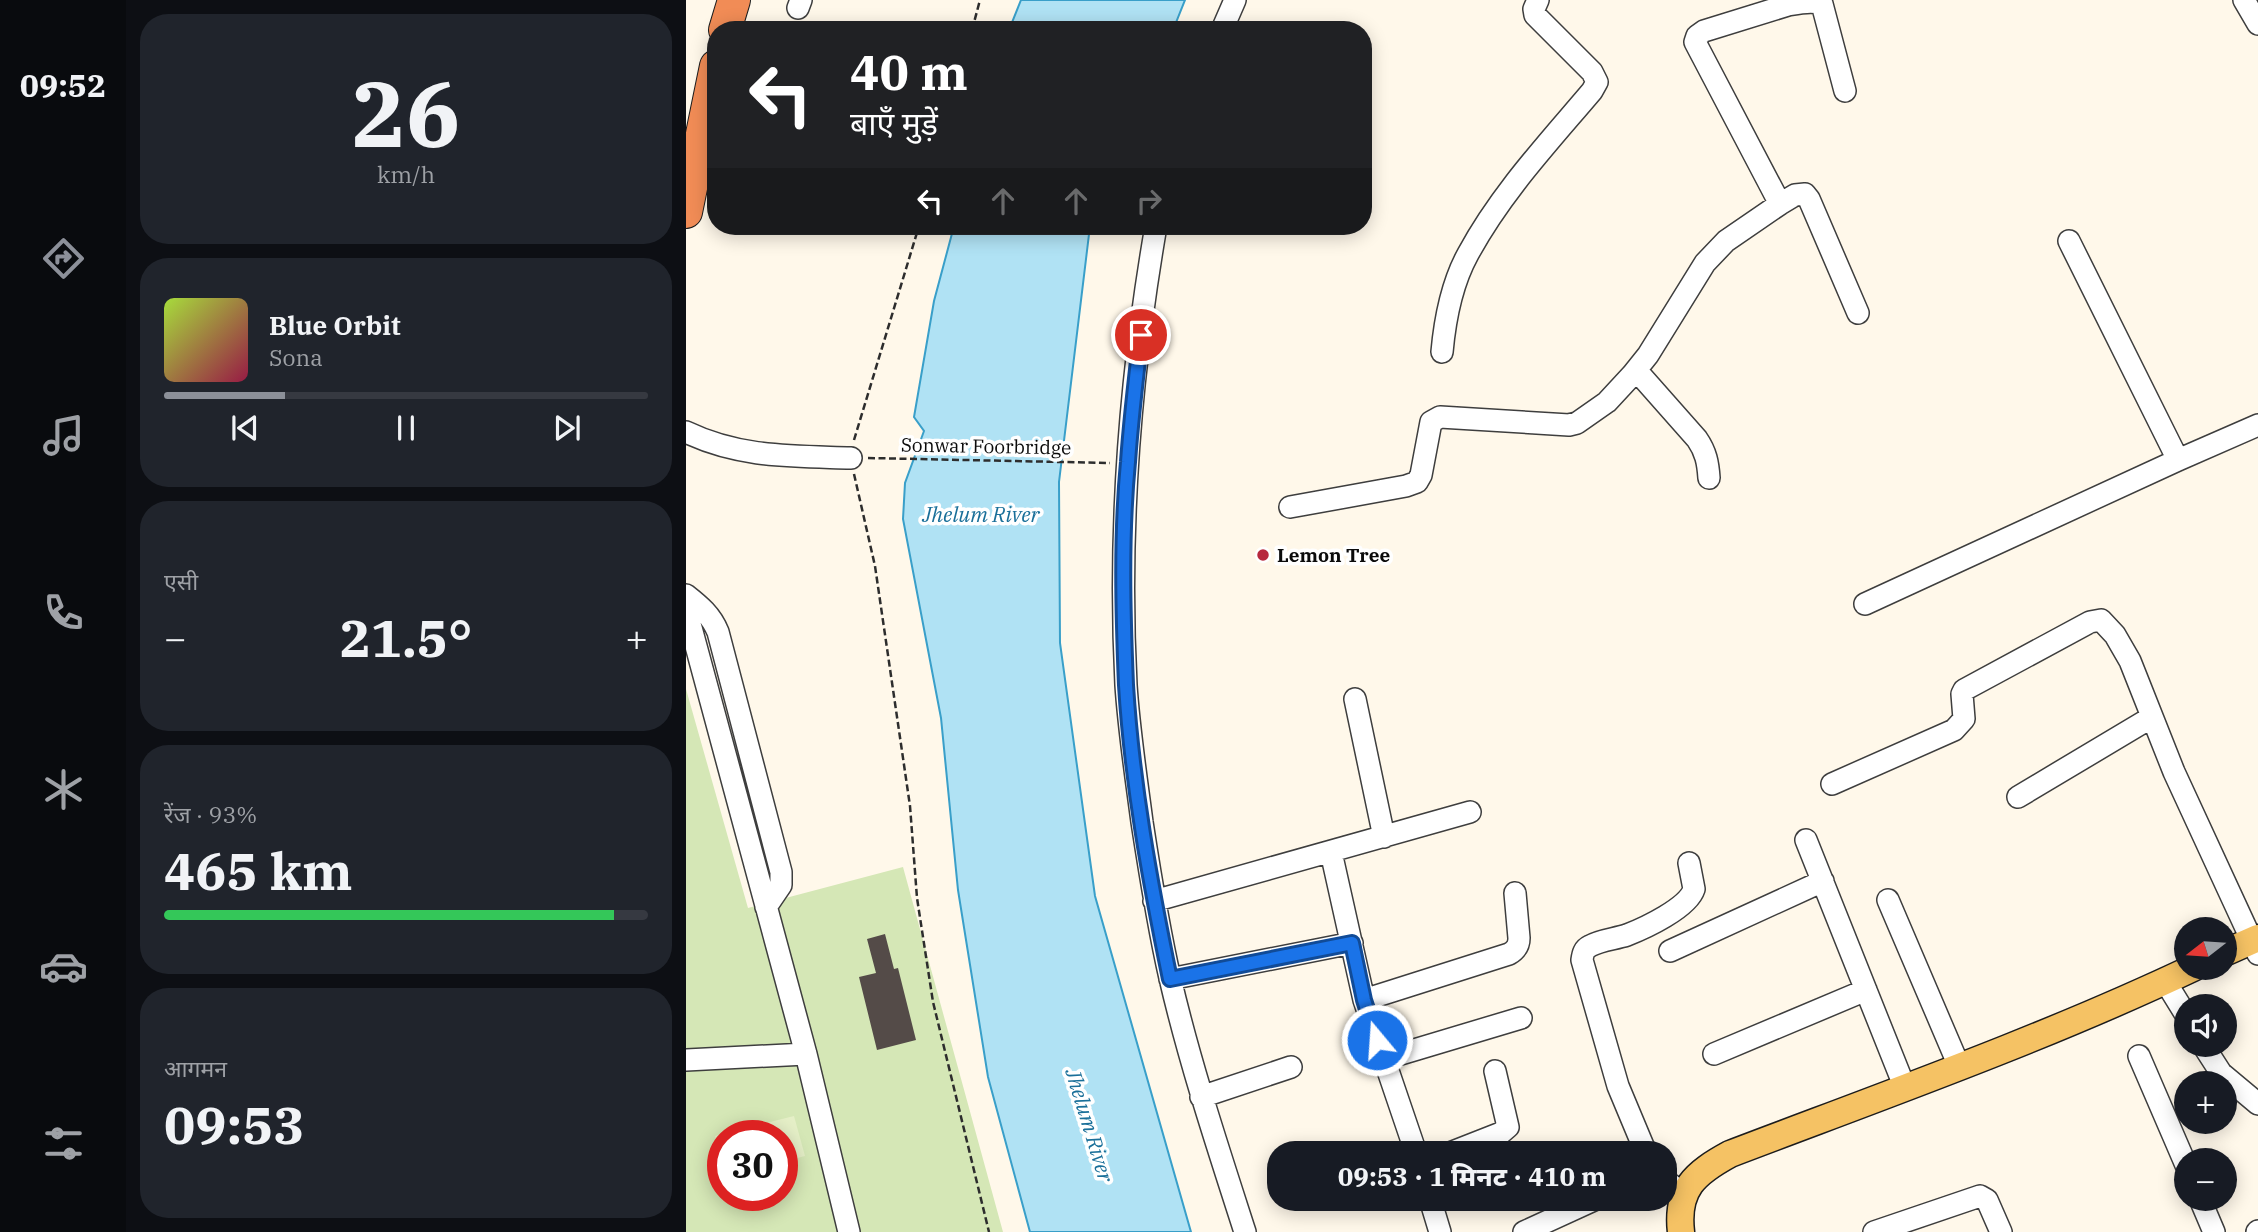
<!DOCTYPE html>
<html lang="hi">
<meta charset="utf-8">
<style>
:root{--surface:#171b24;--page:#20242c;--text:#f1f3f6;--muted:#9ea1a6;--line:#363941;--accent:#8c9099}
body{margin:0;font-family:"IBM Plex Serif","Noto Sans Devanagari",serif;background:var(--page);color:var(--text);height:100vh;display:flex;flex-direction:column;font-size:26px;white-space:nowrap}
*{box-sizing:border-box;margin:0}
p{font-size:23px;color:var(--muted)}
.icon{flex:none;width:38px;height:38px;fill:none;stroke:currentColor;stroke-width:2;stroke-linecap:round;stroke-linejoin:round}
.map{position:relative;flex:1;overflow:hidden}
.sheet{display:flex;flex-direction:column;gap:14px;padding:14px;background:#0d0f14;width:560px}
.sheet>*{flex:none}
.banner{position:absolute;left:21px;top:21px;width:665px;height:214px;border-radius:28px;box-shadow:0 4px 18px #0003;background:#202124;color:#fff;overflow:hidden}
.needle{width:46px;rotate:253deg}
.fabs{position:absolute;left:1488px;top:917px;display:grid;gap:14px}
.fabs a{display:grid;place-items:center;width:63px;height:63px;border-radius:50%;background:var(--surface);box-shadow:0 4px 18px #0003;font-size:35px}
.speed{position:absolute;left:21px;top:1120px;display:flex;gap:14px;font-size:35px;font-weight:700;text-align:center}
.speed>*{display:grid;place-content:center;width:91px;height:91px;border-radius:50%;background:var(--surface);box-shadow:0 4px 18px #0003;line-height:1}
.speed .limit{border:10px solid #d22;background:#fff;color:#111}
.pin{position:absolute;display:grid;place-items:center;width:60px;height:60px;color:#fff;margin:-30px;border:4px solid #fff;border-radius:50%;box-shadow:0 2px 7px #0007}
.me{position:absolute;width:77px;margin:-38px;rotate:342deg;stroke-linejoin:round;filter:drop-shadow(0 0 5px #0008)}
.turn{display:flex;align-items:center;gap:24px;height:147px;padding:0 28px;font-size:32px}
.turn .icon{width:91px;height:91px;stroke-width:2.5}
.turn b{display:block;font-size:49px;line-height:60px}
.lanes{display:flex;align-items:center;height:66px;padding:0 28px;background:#0003;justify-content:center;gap:35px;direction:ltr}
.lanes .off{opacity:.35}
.big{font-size:52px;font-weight:800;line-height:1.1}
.sheet .widget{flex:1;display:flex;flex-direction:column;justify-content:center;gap:10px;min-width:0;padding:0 24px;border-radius:28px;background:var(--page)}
.sheet .dial{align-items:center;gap:0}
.dial b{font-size:91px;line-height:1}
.song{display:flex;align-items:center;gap:21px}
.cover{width:84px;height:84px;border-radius:10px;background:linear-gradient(135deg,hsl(80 70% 55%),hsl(340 70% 35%))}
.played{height:7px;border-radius:4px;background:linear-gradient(90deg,var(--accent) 25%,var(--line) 25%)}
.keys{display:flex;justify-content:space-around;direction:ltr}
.heat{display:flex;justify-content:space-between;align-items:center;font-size:38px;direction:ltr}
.charge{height:10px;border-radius:5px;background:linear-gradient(90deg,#34c759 93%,var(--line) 0)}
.trip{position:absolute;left:581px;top:1141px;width:410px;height:70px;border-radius:28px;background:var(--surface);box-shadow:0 4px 18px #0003;font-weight:800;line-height:70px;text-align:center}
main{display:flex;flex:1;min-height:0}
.menu{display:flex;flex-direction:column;width:126px;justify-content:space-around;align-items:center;background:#090b0e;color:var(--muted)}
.menu .icon{width:49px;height:49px}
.menu .on{color:var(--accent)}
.menu b{font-size:32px;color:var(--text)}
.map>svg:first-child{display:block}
</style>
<main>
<nav class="menu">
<b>09:52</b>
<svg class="icon on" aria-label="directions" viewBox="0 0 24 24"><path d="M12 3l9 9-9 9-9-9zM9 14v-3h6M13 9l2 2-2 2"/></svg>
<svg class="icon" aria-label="music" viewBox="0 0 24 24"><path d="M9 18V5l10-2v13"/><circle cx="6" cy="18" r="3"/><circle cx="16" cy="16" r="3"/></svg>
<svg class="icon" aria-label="phone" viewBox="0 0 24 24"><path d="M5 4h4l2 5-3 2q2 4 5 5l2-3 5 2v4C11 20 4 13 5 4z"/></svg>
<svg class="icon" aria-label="climate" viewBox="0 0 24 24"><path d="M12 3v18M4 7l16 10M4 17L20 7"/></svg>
<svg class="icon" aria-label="car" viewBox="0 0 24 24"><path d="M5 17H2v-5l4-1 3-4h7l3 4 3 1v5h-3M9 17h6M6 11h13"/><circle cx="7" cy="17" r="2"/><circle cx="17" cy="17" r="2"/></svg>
<svg class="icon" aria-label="filters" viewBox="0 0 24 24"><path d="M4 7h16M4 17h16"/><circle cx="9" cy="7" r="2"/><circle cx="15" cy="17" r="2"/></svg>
</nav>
<section class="sheet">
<div class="widget dial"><b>26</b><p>km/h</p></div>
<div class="widget">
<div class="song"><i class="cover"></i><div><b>Blue Orbit</b><p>Sona</p></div></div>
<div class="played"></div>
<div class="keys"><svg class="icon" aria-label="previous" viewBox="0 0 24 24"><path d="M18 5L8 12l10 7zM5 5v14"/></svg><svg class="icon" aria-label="pause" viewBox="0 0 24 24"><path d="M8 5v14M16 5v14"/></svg><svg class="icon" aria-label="next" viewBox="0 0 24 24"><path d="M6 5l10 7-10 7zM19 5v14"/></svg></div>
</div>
<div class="widget"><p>एसी</p>
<div class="heat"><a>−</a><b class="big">21.5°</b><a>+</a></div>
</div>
<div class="widget"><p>रेंज · 93%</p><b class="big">465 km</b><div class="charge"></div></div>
<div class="widget"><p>आगमन</p><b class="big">09:53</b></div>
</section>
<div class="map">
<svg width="1572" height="1232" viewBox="0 0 1572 1232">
<rect width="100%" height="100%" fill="#fff8ea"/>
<path fill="#d5e7b6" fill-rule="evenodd" d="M0 689 62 908 217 867 317 1232H0ZM37 1136H96V1195H37Z"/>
<path fill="#e5efc7" d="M108 1116 119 1156 96 1162V1136H37V1165L29 1136Z"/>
<path fill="#b0e2f4" stroke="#399fc9" stroke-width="2" d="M335 0H499L487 30H323Z
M268 226H404L373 482 374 643 409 896 505 1232H344L302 1077 272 890 255 718 217 519 219 483 238 431 228 417 248 301Z"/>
<path fill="#544b48" d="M199 934 208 969 212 968 230 1040 191 1050 173 977 190 973 181 939Z"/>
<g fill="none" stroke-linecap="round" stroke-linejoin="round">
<g stroke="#3e3e3e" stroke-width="24">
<path id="minor" d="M1558 0 1572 24
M1102 5C1113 3 1126 0 1136 4L1159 91
M112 8 115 0
M536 30 549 0
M1094 204 1109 195 1119 194 1123 199 1172 313
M470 226C444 376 432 532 440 685 443 731 450 776 456 822 464 874 472 926 484 978 504 1064 532 1148 559 1232
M1383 241 1492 460
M756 352C759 319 766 283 782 254 815 193 862 143 906 91L911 82 906 72 849 15 848 9 852 0
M950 370 1011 439C1020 452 1022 463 1023 478
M0 432C54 458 107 456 165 458
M604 507 720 486 731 482 735 475 745 422 754 417 883 425 891 423 921 402 946 375 962 355 1019 263 1040 241 1094 204 1009 42 1011 36 1018 31 1102 5 1101 0
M0 595C14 606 25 615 32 632L95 872V885L80 907
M1179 604 1492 460 1572 425
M0 609 120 1054 163 1232
M669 699 698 837
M1146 784 1268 730 1278 719 1276 694 1278 690 1404 622 1415 620 1429 635 1444 661 1488 772 1572 954
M1332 797 1466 717
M1120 840 1219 1088
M645 852 678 1000 730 1153
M1202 900 1273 1066
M468 901 784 812
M984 951 1137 881
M484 979 666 943
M1479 981 1500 1015
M678 1000 823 954C830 950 833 946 833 938L829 893
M1517 1045 1535 1073 1572 1104
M1028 1054 1180 990
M1453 1056 1500 1165
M698 1059 835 1018
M0 1060 120 1054
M515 1097 605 1067
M764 1153 815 1133 822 1127 809 1071
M960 1153 932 1086 896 960C897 953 898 949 904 946 914 940 929 939 941 935 959 928 1002 908 1008 889L1003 863
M978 1179 999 1196
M744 1199 754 1232
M1514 1199 1528 1232
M838 1232 910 1199
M1188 1232 1294 1196 1301 1200 1315 1232
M1571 1232 1572 1231"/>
</g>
<g stroke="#1c1c1c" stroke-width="29">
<path id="major" d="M1538 953 1572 938
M995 1232C990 1189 1009 1173 1044 1154 1199 1095 1357 1039 1507 968"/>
</g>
<g stroke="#1c1c1c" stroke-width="34">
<path id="highway" d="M39 30 48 0
M0 212 30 66"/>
</g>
<path stroke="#2d2d2d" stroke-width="2.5" stroke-dasharray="7 3.5" stroke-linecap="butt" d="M286 30 294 0
M168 440 233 226
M182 458 424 463
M168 474 189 566 224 806 231 898 247 1002 303 1232"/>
<use href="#minor" stroke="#fff" stroke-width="21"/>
<use href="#major" stroke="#f5c264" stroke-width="26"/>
<use href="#highway" stroke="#f18c56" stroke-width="32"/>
</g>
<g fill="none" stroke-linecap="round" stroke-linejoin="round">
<g stroke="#114b97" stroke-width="18">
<path id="route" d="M455 335C450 377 445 419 442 462 435 535 437 611 440 685 446 783 464 882 484 979L666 943 678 1000 691 1040"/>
</g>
<use href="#route" stroke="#1a73e8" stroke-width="12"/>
</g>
<circle fill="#b7283e" stroke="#fff" stroke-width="2.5" cx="577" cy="555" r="7"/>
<g text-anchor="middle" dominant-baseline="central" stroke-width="7" stroke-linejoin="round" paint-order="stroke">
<g font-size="19" fill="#0b0b0b" stroke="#fff">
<text transform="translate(300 446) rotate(1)">Sonwar Foorbridge</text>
</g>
<g font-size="19" font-weight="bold" fill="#0b0b0b" stroke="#fff" text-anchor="start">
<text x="591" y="555">Lemon Tree</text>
</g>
<g font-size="21" font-style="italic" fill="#196f99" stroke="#fff">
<text x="295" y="514">Jhelum River</text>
<text transform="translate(404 1125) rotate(73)">Jhelum River</text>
</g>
</g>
</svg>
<div class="fabs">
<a><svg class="needle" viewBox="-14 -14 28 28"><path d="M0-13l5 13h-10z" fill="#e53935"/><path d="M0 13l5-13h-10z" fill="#9ea1a6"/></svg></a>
<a><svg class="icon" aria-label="sound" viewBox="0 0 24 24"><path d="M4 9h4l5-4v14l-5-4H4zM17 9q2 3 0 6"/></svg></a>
<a>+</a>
<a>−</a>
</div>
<div class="speed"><div class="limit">30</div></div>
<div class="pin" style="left:455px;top:335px;background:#d93025"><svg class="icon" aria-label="arrive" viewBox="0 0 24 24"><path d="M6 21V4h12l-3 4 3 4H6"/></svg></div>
<svg class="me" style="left:691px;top:1040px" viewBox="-20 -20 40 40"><circle r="17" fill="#1a73e8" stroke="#fff" stroke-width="3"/><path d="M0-11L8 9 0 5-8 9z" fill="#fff"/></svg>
<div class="trip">09:53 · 1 मिनट · 410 m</div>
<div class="banner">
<div class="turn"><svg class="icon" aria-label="left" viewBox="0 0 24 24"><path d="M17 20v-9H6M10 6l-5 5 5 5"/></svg><div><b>40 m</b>बाएँ मुड़ें</div></div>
<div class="lanes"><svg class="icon" aria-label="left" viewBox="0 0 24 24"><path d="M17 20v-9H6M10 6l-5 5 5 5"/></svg><svg class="icon off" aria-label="ahead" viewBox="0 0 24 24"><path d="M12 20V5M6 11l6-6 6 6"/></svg><svg class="icon off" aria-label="ahead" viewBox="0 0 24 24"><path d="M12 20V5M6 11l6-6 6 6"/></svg><svg class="icon off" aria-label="right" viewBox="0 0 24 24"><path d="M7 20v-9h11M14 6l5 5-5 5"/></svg></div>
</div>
</div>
</main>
